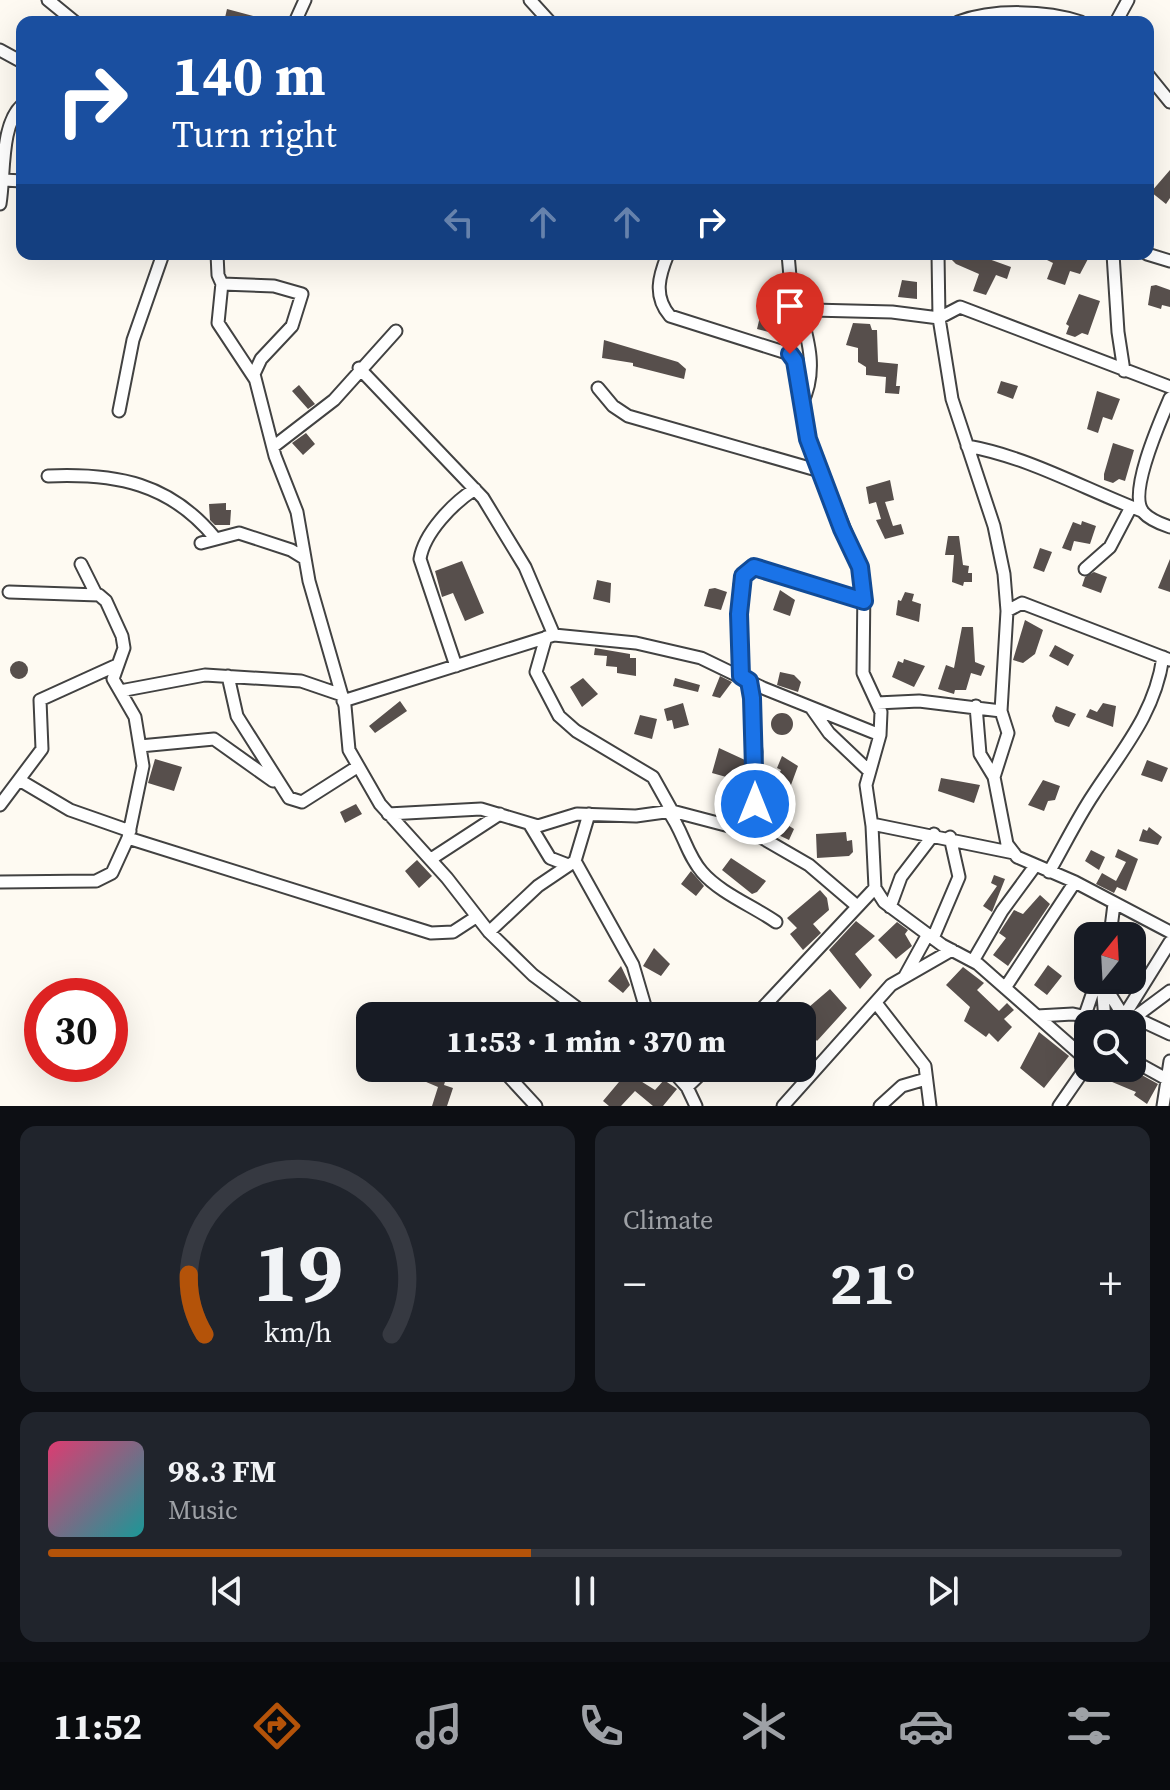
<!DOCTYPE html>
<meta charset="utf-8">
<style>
:root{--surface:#171b24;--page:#20242c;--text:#f1f3f6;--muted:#9ea1a6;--line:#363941;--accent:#b45309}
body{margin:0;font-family:"Source Serif 4",serif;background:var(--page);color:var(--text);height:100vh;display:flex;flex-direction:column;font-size:30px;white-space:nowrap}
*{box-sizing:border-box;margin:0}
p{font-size:26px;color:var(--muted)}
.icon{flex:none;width:44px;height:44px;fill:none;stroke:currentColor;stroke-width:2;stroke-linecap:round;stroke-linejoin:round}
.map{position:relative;height:1106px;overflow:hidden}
.drawer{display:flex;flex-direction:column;gap:20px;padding:20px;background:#0d0f14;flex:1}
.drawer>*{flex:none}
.top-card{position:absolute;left:16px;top:16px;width:1138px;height:244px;border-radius:16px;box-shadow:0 8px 32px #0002;background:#1a4fa0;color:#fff;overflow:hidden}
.needle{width:52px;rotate:18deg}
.buttons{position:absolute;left:1074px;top:922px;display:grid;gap:16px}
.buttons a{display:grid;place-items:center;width:72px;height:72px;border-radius:16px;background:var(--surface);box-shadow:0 8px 32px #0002;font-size:40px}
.speed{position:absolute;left:24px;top:978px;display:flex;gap:16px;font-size:40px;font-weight:700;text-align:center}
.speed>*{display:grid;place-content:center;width:104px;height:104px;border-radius:50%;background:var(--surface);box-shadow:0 8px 32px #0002;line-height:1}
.speed .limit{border:12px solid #d22;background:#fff;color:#111}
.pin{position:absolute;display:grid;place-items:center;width:68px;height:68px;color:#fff;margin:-82px -34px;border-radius:50% 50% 50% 0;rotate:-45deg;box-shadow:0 0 8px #0007}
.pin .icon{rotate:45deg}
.me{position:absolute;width:88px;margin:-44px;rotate:0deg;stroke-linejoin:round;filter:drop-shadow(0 0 6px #0008)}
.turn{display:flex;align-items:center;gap:28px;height:168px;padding:0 24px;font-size:36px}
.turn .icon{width:104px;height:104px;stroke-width:2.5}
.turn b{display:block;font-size:56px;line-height:68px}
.lanes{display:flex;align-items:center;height:76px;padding:0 24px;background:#0003;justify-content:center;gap:40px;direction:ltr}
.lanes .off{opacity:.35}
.big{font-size:60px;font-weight:800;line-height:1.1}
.drawer .card{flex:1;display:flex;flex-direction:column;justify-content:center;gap:12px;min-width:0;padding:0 28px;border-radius:16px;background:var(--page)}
.drawer .dial{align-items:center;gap:0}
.dial svg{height:208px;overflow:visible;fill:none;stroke:var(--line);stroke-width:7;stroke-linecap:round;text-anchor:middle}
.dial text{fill:var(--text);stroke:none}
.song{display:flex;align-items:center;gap:24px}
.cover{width:96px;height:96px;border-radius:12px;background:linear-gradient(135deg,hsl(340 70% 55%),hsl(180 70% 35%))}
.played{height:8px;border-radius:4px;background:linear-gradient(90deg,var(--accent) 45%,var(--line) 45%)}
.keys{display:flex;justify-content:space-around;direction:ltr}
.heat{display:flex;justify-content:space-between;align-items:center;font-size:44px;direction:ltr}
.drawer .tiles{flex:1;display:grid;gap:20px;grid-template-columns:1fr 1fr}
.card:last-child{grid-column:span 2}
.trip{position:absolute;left:356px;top:1002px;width:460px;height:80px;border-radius:16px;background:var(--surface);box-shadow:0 8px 32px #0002;font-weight:800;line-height:80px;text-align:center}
.tab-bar{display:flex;height:128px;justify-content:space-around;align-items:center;background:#090b0e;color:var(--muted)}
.tab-bar .icon{width:56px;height:56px}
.tab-bar .current{color:var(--accent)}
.tab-bar b{font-size:36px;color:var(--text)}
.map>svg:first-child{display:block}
</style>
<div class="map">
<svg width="1170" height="1106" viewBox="0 0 1170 1106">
<rect width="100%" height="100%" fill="#fefaf2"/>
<path fill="#574f4c" d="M227 9 264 19V22H224Z
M1170 170V198L1166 204 1151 192Z
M946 254H975L1011 267 1007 279 996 275 986 295 973 291 979 274 956 264Z
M1035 254H1079L1089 257 1080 274 1070 271 1065 285 1047 279 1053 263Z
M902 280 917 282V299L898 297Z
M1156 285 1170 290V307L1162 305 1161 309 1148 305 1151 286Z
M767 288 776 290 774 297 783 300 776 334 757 329Z
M1079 294 1100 301 1088 335 1082 333 1075 337 1066 334 1069 326 1066 324Z
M853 323 870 324 872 330H877L878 362 898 364 896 386H900L899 394 885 393 886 377 866 375V367L858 362V348L846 345Z
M604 340 678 362 686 369 684 379 633 366V363L602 358Z
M1001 381 1018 386 1013 399 997 393Z
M299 385 315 404 308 409 292 391Z
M1097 391 1120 399 1112 420 1103 417 1098 433 1087 429Z
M306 433 315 444 303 455 292 443Z
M1113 443 1134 450 1125 481 1119 479 1113 483 1104 480V474Z
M890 480 894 500 885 502 893 526 901 524 904 534 885 539 876 520 881 519 876 502 869 504 866 487Z
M226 503V510H231L230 525H215L210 520 209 504Z
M1082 521 1096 526 1090 544 1074 541 1071 551 1062 548 1073 522 1081 525Z
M948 536H959L963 565 969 566 968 573H972V582H964L963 586 952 582 954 555H945Z
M1040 548 1052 552 1044 572 1033 568Z
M1170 559V592L1158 588Z
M462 561 484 613 465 621 453 593 442 597 435 571Z
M1094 572 1107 577 1101 593 1082 586 1085 577Z
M597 580 611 583 610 603 593 599Z
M715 588 727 592 721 610 704 606 709 589Z
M780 590 795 600 790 616 773 610Z
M905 592 914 594 912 601 921 604 919 622 896 615 898 600 901 601Z
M1025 620 1043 630 1035 654 1023 663 1013 660Z
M962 627H973L975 662 985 666 981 676 971 673 966 690H955L954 694 938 689 946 665 954 668Z
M1055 645 1074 655 1068 666 1049 656Z
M595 648 630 654V658H636V676L617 673V667L606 666 607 656 594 655Z
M904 659 925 666 914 687 892 677 898 661 903 663Z
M10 670a9 9 0 1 1 18 0a9 9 0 1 1-18 0Z
M780 672 794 675 801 682 798 692 777 685Z
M720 676 732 682 720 698 712 696Z
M583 678 598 694 582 707 570 687Z
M675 678 700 685 698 692 673 686Z
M400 701 407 711 375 733 369 726Z
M683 703 689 725 674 729 672 720 667 721 664 709Z
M1103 703 1116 706 1113 727 1086 717 1090 709 1097 712Z
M1056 706 1076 714 1069 727 1055 722 1052 716Z
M771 724a11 11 0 1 1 22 0a11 11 0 1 1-22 0Z
M640 715 657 719 652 739 634 734Z
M719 748 745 760 744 782 712 773Z
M782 756 798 766 781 812 766 799 781 770 777 768Z
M155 759 182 767 174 791 148 783Z
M1147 760 1168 768 1162 782 1141 775Z
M941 778 980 785 974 803 938 791Z
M1043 780 1060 786 1055 800 1048 801 1044 811 1028 805Z
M356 804 362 814 345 823 340 812Z
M775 817 794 829 789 840 770 831Z
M1149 827 1162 837 1158 845 1139 841 1143 829 1147 831Z
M846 832 847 841 852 840 853 852 849 856 817 858 816 834Z
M1118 849 1138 859 1126 891 1117 887 1114 893 1096 884 1102 873 1116 881 1126 862 1115 857Z
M1091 850 1105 857 1099 870 1085 861Z
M731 858 766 881 757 892 752 894 722 870Z
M417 860 432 876 419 888 405 871Z
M691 871 704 886 696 896 681 884Z
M994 875 1005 879 992 912 983 906 997 886 991 883Z
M820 890 827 898 829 910 813 924 821 933 803 950 790 934 797 928 787 918Z
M1040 895 1050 904 1008 966 993 955 1006 938 999 933 1014 910 1023 914Z
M856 921 875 936 855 954 872 975 860 989 829 950Z
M897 922 908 930 905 934 912 946 896 959 878 940Z
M654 948 670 964 661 976 643 966Z
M1048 965 1062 976 1047 995 1034 985Z
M621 966 630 985 623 993 608 981Z
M963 967 984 983 977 990 999 1011 1007 1003 1014 1010 1004 1019 1012 1027 998 1042 989 1033 986 1037 964 1021 970 1007 946 985Z
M830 989 847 1008 817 1041 807 1030 802 1035V1013Z
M538 1003 555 1016H524Z
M1039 1032 1069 1056 1044 1088 1020 1068Z
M393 1068H441L439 1072 447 1075 444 1085 453 1088 447 1106H432L438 1087Z
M1112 1068H1129L1158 1084 1147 1104 1134 1095 1136 1092 1105 1079Z
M631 1075 655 1090 664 1080 677 1089 663 1106H653L635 1091 621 1106H609L603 1101 624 1076 628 1078Z"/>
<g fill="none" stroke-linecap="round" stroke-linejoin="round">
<g stroke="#424242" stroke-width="15">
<path id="minor" d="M48 0 75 22
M530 0 550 22
M295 22 305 0
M958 22C993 9 1046 10 1081 22
M1116 22 1128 0
M0 50 22 62
M1148 75 1170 102
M4 180 22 181
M0 204C5 175 0 125 22 105
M217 254 218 275 222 284 274 286 302 294 292 326 261 359 254 374 275 456 297 512 309 581 345 706 349 750 380 804 447 878 489 932 533 975 588 1016
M668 254C659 276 653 296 670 316L790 354 795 361 808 439 860 567 864 585 863 673 881 712 880 735 866 785 872 826 875 888 884 902 942 945 978 964 1088 1061
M788 254 791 288 799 306 812 310 892 312 939 318 960 307 1170 387
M938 254 939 318 952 399 994 526 1004 574 1007 611 1001 711 1008 733 994 777 1007 844 1017 857 1075 882 1170 932
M1113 254 1118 332 1124 371
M1147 254 1170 261
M222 283 218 323 255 379
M799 306C808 339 818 371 802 403
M359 368 483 498 525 567 554 635
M598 388 613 406 628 416 820 471
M1170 398C1161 419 1128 493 1143 512 1149 519 1161 524 1170 527
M119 411 133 340 163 254
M967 446C1029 457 1084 489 1142 511
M273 447 334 400 396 331
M48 476C116 473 170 483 215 538
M201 543 239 533 291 550 304 558
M81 564 96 594
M1085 569 1110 547 1131 507
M1007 611 1022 603 1170 660
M546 637 536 672 559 716 576 731 653 777 672 811 752 832 809 865 857 906
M456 666 420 559C424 533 453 503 475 489
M228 676 237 716 289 798 302 802 357 767
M741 676 740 585 750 568 864 601
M749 681 756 752 752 832
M120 691 205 675 301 681 342 695
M343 701 554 635 636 643 701 658 763 688 880 735
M877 703 919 701 1001 711
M976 706 980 754 994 777
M812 709 829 733 869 771
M140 746 214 739 273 781
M21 781 70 810 130 831
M0 805 42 749 40 700 117 665
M668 811C683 830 686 854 702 872 720 893 753 906 776 922
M388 814 481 809 538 826 577 814 636 816 672 811
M589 814 575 861 633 965 648 1016
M872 824 1014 853
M530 825 550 858 568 865
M128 838 431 933 453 932 476 917
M431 859 500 814
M1049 872C1064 846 1077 819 1093 795 1123 749 1155 713 1163 657
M0 882 96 881 112 873 128 838 143 766 135 717 113 679 124 648 122 636 106 601 99 595 9 592
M890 907 901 877 934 834
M489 932 538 886 575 861
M1110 936 1114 904
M933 938 959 877 950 837
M973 961 1002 911 1035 866
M905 976 928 934
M1101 980 1124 1017
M1102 983 1105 1020
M1005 988 1075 882
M876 1003 925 1066 930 1106
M1127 1014 1170 1034
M1085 1015 1097 980
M755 1016 875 888
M1037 1016 1073 1014 1119 1024 1170 942
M1135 1017 1170 991
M1132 1060 1170 1081
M501 1068 536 1106
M670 1068 687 1087 696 1106
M687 1087 707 1068
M783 1106 891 985 952 950
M880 1106 902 1086 926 1079
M1059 1106 1088 1064
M1163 1106 1170 1061"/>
</g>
<use href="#minor" stroke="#fff" stroke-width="11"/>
</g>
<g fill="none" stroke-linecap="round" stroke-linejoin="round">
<g stroke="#114b97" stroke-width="20">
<path id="route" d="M755 804 752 698 749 681 741 676 739 614 743 576 754 567 864 601 860 567 842 529 808 439 795 361 790 354"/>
</g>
<use href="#route" stroke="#1a73e8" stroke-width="14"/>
</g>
</svg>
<div class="buttons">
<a><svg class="needle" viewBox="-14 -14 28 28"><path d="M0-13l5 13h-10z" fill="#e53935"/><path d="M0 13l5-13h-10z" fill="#9ea1a6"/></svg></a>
<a><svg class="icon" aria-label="search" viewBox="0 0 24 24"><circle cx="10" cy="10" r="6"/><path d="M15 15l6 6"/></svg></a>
</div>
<div class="speed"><div class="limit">30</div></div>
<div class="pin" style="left:790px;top:354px;background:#d93025"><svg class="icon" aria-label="arrive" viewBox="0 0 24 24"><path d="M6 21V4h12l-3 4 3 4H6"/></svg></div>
<svg class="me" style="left:755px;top:804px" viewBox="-20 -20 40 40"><circle r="17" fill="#1a73e8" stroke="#fff" stroke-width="3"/><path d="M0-11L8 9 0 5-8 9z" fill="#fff"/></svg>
<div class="trip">11:53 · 1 min · 370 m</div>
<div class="top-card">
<div class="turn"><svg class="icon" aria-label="right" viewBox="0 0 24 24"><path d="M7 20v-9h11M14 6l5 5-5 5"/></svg><div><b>140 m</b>Turn right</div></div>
<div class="lanes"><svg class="icon off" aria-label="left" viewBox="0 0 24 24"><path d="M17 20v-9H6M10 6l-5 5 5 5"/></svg><svg class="icon off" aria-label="ahead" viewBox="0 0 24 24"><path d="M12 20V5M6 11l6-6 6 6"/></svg><svg class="icon off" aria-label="ahead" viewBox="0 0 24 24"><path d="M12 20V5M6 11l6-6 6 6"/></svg><svg class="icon" aria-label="right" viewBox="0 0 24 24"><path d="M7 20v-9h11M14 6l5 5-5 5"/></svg></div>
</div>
</div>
<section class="drawer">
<div class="tiles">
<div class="card dial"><svg viewBox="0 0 100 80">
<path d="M14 69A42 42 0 1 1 86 69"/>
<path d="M14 69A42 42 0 0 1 8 46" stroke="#b45309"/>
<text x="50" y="56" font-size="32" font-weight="700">19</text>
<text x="50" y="72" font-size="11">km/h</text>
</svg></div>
<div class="card"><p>Climate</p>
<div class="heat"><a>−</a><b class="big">21°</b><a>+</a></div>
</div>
<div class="card">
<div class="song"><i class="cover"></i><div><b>98.3 FM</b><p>Music</p></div></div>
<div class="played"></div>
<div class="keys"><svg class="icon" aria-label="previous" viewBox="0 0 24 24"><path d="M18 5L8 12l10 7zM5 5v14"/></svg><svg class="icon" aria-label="pause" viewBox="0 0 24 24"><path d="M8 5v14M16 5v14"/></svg><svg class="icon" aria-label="next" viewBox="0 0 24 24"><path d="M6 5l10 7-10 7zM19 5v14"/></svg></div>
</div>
</div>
</section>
<nav class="tab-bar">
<b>11:52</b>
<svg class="icon current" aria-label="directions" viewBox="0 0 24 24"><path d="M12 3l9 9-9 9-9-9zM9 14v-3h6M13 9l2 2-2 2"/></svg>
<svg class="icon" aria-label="music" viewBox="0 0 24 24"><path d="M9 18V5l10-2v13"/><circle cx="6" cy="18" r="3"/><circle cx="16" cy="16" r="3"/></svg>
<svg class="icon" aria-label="phone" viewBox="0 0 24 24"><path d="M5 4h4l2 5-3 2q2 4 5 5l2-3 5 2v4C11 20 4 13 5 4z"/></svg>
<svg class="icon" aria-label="climate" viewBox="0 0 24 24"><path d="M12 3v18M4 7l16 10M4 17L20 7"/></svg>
<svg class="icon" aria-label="car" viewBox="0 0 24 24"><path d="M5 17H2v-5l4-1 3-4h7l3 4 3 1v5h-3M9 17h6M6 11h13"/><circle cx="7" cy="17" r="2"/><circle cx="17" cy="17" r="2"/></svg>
<svg class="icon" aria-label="filters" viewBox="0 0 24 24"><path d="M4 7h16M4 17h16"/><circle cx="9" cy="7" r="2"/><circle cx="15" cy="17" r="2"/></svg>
</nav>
